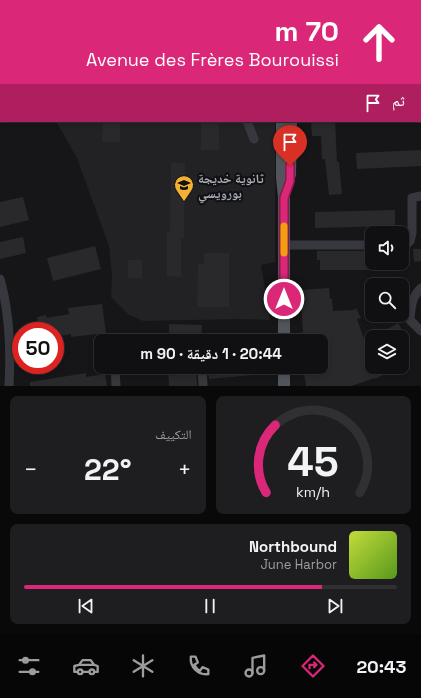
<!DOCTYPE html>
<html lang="ar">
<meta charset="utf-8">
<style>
:root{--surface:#101012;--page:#1e1e20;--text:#f1f3f6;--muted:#9c9d9f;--line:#303032;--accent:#db2777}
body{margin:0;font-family:"Space Grotesk","Noto Naskh Arabic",sans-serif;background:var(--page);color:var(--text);direction:rtl;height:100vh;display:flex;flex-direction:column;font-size:15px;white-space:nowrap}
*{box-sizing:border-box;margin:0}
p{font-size:13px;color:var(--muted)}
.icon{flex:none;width:22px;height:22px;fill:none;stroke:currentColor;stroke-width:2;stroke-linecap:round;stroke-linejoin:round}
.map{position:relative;height:386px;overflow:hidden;direction:ltr}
.details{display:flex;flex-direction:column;gap:10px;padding:10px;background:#09090a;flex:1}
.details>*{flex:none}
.banner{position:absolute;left:0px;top:0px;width:421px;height:122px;box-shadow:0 2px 6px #0003,0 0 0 1px var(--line);direction:rtl;background:#db2777;color:#fff;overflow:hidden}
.controls{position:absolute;left:365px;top:226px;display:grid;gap:8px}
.controls a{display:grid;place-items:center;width:44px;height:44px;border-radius:8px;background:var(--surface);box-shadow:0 2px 6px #0003,0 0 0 1px var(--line);font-size:20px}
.speed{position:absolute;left:12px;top:322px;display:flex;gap:8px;font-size:20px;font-weight:700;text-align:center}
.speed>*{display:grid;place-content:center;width:52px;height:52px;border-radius:50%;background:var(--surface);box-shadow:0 2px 6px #0003,0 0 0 1px var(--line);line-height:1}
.speed .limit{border:6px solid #d22;background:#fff;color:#111}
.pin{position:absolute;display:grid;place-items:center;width:34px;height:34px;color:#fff;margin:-41px -17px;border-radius:50% 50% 50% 0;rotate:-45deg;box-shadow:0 0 4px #0007}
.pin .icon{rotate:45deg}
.me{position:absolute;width:44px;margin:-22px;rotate:0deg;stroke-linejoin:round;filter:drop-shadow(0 0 3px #0008)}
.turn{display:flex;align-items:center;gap:14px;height:84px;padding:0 16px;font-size:18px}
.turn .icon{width:52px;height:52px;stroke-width:2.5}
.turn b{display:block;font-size:28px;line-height:34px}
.then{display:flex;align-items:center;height:38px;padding:0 16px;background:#0003;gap:8px;font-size:15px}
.big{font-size:30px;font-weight:700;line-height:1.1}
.details .tile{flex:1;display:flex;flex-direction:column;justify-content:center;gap:6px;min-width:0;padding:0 14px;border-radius:8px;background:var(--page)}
.details .dial{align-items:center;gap:0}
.dial svg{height:104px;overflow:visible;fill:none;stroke:var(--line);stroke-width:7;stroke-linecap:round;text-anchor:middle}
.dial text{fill:var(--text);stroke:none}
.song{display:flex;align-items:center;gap:12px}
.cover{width:48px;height:48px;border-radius:6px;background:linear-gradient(135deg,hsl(70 70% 55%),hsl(90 70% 35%))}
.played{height:4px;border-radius:2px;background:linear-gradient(90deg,var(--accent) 80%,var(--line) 80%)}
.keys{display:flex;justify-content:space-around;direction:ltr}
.heat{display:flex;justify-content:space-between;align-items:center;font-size:22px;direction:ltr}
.details .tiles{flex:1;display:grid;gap:10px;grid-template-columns:1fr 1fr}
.tile:last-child{grid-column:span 2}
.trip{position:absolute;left:94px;top:334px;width:234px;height:40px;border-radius:8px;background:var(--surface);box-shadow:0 2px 6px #0003,0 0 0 1px var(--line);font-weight:700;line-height:40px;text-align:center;direction:rtl}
.dock{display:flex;height:64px;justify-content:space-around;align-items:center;background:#060607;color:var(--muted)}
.dock .icon{width:28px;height:28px}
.dock .selected{color:var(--accent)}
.dock b{font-size:18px;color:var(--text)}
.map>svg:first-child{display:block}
</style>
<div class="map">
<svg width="421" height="386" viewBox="0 0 421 386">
<rect width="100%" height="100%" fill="#161618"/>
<path fill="#222225" d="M49 0H248L249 1H49Z
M56 121H275V262L261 265 270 320 238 319 143 321 128 314 111 297 112 276 109 246 77 158Z"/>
<path fill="#29292c" d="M103 121H120V142H102Z
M201 121H219V150H201Z
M311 121H335L337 162H339L342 194 329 195 325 159H322L321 136H312Z
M421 150V166L357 169 356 153Z
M171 163H185L184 238H181V277L167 276V232L170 233Z
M23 197 29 220 0 227V202Z
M395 210V226L315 228V212Z
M23 237 26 253 0 259V242Z
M95 246 101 269 53 281 47 258Z
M413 249H421V261L414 262Z
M317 251H372V263H378V270H320V260H317Z
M204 253H229V307H197L198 264H204Z
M128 260H142V278H128Z
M329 288 330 299H332L333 311 353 310 356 308 361 318 357 319 364 339 369 337 372 344V367H401L375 379V378L351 386H306L303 367H321V341H298L297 334 303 332 300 290Z
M102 304 106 333 71 337V334L55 337V331H39L37 317 46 315 47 318 69 314 68 308Z
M398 323 406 337H385L382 332Z
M169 324 202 325 201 341H169Z
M168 367H196L197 386H169Z
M208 367H276V373L209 379Z
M86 373V377L105 374 107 386H30V382Z"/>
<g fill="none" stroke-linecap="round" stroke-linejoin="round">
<path stroke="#37383d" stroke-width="9" d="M187 0V1
M233 1V0
M335 1 336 0
M247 121 254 139
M284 245H372
M402 245H406L410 241 412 233V198L421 196
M0 279C10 314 11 350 9 386
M421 288C411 298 411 307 410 320L421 331
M115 367 116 386
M202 367 203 386"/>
<path stroke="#53555c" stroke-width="12" d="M283 1V0
M294 1V0
M282 121V178L284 197V341
M290 175 291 121
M284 367V386"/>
</g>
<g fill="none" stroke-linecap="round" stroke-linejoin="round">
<g stroke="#8e194d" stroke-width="10">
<path id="route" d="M284 299V198L290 181V166"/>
</g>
<use href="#route" stroke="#db2777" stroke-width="7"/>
<path stroke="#f59e0b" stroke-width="7" d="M284 253V226"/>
</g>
<defs>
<g id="school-pin" transform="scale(1)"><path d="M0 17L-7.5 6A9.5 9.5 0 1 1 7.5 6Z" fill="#f2b134" stroke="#111113"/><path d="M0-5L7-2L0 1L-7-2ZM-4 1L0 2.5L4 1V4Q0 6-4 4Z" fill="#111"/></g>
</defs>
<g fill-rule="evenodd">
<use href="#school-pin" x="184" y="185"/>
</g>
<g text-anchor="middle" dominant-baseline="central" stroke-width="4" stroke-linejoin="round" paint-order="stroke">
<g font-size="13" font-weight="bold" fill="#a8adb8" stroke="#111113" text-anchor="start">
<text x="198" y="178">ثانوية خديجة<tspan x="198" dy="15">بورويسي</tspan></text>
</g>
</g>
</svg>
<div class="controls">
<a><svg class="icon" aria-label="sound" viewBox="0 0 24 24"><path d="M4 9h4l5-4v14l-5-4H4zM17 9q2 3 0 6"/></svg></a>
<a><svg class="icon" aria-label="search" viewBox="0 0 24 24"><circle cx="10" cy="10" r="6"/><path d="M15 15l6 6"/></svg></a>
<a><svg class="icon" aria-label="layers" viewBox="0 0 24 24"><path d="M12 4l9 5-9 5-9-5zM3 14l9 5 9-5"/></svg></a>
</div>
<div class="speed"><div class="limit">50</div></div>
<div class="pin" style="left:290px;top:166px;background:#d93025"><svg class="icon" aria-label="arrive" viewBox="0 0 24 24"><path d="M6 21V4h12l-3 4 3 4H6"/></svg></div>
<svg class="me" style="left:284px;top:299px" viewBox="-20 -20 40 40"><circle r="17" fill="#db2777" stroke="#fff" stroke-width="3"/><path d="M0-11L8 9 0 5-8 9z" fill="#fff"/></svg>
<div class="trip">20:44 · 1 دقيقة · 90 m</div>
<div class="banner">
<div class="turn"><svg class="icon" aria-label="ahead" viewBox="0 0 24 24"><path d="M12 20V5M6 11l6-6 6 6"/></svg><div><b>70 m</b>Avenue des Frères Bourouissi</div></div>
<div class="then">ثم<svg class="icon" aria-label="arrive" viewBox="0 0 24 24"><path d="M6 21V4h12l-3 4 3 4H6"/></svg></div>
</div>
</div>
<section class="details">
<div class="tiles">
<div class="tile dial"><svg viewBox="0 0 100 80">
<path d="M14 69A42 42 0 1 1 86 69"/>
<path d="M14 69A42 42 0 0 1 21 17" stroke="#db2777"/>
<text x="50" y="56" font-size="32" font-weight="700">45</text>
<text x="50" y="72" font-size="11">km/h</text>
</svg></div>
<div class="tile"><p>التكييف</p>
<div class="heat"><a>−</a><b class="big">22°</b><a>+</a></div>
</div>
<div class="tile">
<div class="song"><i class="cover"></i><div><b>Northbound</b><p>June Harbor</p></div></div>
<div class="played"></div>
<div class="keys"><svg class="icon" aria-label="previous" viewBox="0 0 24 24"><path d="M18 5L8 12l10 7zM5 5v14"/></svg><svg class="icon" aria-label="pause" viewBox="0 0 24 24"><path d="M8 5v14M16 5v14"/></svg><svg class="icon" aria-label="next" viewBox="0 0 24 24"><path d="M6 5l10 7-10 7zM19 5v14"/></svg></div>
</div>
</div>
</section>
<nav class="dock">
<b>20:43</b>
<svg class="icon selected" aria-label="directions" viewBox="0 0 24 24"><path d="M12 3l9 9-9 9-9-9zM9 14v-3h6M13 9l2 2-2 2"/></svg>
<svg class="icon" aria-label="music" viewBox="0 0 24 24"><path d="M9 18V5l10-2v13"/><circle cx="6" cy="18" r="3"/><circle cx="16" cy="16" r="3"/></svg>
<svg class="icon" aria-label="phone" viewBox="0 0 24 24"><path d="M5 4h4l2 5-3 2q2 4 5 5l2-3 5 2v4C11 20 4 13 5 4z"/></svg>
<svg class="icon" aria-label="climate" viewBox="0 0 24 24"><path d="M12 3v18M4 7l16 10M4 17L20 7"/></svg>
<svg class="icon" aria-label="car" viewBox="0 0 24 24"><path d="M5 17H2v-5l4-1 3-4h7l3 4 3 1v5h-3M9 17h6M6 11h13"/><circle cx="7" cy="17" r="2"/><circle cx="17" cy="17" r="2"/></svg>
<svg class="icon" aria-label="filters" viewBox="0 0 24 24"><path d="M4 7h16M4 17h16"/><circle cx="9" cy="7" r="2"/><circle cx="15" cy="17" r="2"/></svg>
</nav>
